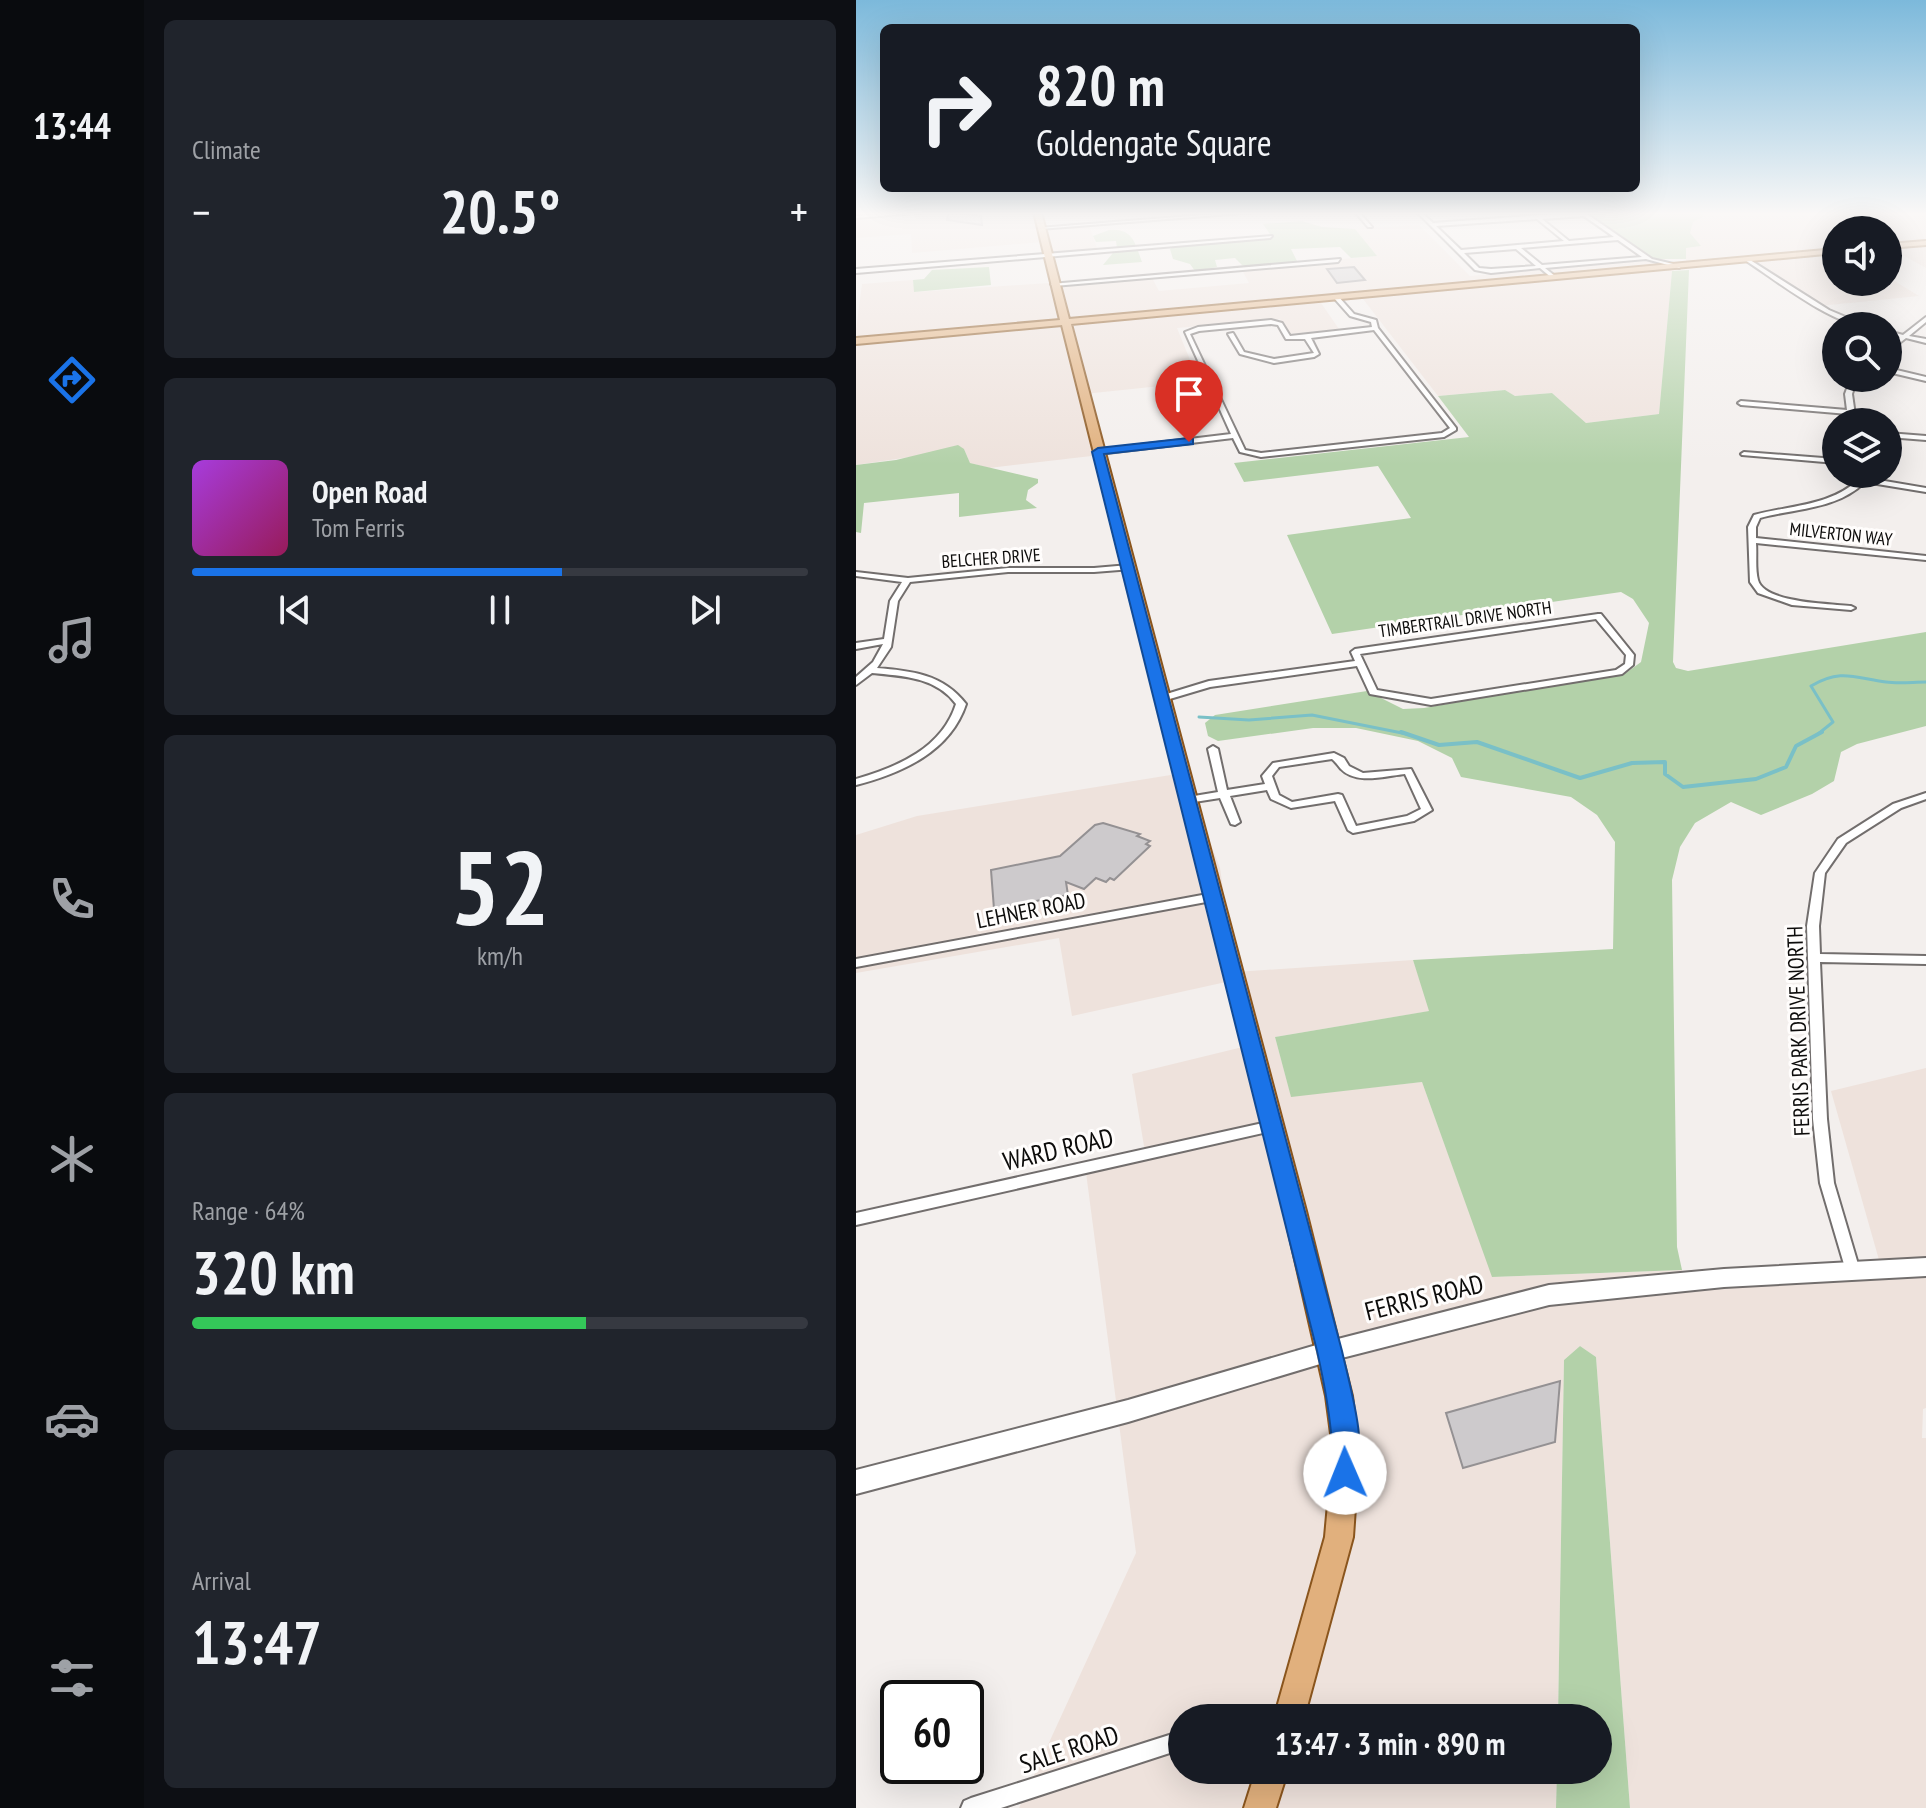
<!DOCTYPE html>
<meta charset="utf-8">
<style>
:root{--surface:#171b24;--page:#20242c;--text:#f1f3f6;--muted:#9ea1a6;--line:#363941;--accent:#1a73e8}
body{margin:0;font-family:"PT Sans Narrow",sans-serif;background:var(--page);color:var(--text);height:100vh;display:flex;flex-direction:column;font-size:30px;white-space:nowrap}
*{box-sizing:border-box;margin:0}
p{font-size:26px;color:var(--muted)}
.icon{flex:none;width:44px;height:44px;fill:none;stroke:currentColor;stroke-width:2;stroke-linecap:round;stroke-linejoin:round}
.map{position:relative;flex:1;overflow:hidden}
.details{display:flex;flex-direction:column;gap:20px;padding:20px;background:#0d0f14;width:712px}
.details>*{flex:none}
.hud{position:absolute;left:24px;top:24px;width:760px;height:168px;border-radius:12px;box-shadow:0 8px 32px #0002;background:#171b24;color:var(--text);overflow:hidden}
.controls{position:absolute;left:966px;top:216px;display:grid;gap:16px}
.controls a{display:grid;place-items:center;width:80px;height:80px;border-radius:50%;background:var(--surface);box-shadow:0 8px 32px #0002;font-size:40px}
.speed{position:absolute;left:24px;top:1680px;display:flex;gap:16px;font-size:40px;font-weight:700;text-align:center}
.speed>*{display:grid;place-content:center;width:104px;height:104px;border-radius:50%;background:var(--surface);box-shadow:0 8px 32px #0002;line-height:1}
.speed .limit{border:4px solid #111;border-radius:12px;background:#fff;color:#111}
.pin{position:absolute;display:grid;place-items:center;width:68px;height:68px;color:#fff;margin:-82px -34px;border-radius:50% 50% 50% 0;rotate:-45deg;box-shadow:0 0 8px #0007}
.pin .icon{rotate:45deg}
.me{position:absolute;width:88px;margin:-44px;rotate:359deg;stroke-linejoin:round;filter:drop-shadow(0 0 6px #0008)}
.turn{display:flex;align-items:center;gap:28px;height:168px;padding:0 24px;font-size:36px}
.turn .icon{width:104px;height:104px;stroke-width:2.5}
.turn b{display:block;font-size:56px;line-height:68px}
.big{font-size:60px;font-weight:600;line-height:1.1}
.details .tile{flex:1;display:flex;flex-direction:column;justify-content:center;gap:12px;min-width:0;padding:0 28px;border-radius:12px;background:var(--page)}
.details .dial{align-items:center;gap:0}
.dial b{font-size:104px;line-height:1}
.song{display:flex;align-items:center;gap:24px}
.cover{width:96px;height:96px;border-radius:12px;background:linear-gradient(135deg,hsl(280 70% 55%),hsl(330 70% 35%))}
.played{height:8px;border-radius:4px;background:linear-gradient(90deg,var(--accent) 60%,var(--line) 60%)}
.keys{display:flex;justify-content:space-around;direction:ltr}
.heat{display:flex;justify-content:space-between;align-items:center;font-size:44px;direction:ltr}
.charge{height:12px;border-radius:6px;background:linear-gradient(90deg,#34c759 64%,var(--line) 0)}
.trip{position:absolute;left:312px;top:1704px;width:444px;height:80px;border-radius:40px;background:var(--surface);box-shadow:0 8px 32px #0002;font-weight:600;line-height:80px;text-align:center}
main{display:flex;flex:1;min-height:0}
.menu{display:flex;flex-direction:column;width:144px;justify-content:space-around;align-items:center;background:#090b0e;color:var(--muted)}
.menu .icon{width:56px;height:56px}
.menu .current{color:var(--accent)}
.menu b{font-size:36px;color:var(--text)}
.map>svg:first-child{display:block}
</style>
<main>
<nav class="menu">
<b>13:44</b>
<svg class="icon current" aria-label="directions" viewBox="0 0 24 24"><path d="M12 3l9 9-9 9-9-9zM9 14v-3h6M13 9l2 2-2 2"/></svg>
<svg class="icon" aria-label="music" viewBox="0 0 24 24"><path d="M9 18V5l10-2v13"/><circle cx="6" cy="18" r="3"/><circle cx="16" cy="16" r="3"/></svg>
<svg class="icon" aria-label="phone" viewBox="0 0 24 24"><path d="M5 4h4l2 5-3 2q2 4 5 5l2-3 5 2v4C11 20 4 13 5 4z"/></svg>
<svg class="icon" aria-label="climate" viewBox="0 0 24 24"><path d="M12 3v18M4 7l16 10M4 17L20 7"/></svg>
<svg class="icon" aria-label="car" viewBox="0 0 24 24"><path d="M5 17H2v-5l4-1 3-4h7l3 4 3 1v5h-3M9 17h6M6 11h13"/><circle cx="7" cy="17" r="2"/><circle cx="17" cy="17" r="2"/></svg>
<svg class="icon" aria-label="filters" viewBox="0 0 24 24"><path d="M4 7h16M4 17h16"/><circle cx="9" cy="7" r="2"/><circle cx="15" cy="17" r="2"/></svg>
</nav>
<section class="details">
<div class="tile"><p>Climate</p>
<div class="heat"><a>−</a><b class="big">20.5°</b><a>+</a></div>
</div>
<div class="tile">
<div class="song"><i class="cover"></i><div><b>Open Road</b><p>Tom Ferris</p></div></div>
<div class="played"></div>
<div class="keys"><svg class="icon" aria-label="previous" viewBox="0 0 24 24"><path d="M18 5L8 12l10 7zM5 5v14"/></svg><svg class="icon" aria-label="pause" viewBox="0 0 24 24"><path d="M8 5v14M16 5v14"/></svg><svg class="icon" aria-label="next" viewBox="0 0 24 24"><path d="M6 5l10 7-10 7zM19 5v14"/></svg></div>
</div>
<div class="tile dial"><b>52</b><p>km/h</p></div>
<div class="tile"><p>Range · 64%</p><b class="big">320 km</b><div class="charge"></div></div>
<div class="tile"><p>Arrival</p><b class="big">13:47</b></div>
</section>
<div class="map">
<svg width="1070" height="1808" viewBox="0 0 1070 1808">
<rect width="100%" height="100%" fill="#f3efed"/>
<path fill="#eee2dc" d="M91 212H228L183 215 186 228 233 225 242 251 191 255 187 242 56 253 55 234 0 238V218Z
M849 212H1070V268L1032 247V230H980V282H1032V277L1063 296 963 306 890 259 830 265V248L845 246 834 233 836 222 847 217Z
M563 225 614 276 809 259 816 271 803 414 730 423 696 393 659 396 648 390 582 396 507 299 465 303 483 329 434 334 424 319 321 328 343 382 228 394 244 455 133 468 114 463 108 449 0 465V330L6 284 57 280 59 292 295 276 303 291 393 283 385 268 520 256 499 229Z
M327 773 364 868 379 972 557 960 574 1011 419 1037 435 1096 566 1082 637 1277 826 1270 827 1280 1025 1267 975 1091 1070 1068V1408L1067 1409 1066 1438H1070V1808H774L740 1357 724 1346 708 1360 702 1718H326V1770H701L700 1808H163L280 1553 229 1165 289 1152 276 1074 399 1044 379 980 216 1016 203 938 0 973V835L61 816Z"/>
<path fill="#b3d1a9" d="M731 212H849L847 217 837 222 834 233 845 246 830 248V259H799Z
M446 221 466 227 499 229 521 256 495 258 484 247 435 249 442 263 394 267 386 265 379 258 359 260 361 267 339 271 334 264 317 259 314 249 319 245 416 237 407 224Z
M253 230C277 228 279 243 286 262L247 265 261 248 260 241 240 242 237 236Z
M133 267 135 285 58 292 57 280 68 279 76 270Z
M833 270 817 662 820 668 832 671 1070 632V726L1001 744 985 752 978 781 956 794 905 815 875 802 839 823 824 847 816 880 821 1247 826 1270 636 1277 566 1082 435 1097 419 1037 573 1011 557 960 757 949 759 842 741 815 715 797 605 777 596 758 562 741 500 728H457L362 741 352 736 349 723 359 715 511 691 547 709 568 708 770 673 785 662 793 623 777 599 765 592 476 634 431 535 555 518 522 466 388 482 378 463 613 437 582 396 649 390 659 396 696 393 730 423 803 414 816 271Z
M102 445 108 449 114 463 182 479V483L172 490 170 500 181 508 103 517V493L8 503 5 533 0 532V465L40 460Z
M724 1346 740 1357 774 1808H700L701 1770H742V1718H702L708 1360Z"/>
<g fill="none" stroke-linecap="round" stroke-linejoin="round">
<path stroke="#7ac0c7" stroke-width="3" d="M343 717 393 720 456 715 551 734
M962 734 977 722 955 686C985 668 999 678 1030 682 1043 684 1057 682 1070 682"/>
<path stroke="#7ac0c7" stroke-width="4" d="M545 732 583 745 621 742 724 778 776 763 809 762V774L827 787 900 779 930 767 940 746 966 732"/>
</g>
<path fill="#cdcacc" stroke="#949193" stroke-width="2" d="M93 212 125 216 126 225 91 220Z
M498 267 509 280 481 283 471 269Z
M247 823 284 834 281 836 294 841 290 844 294 846 258 880 254 878 250 882 240 878 228 889 210 882 212 895 138 909 135 870 204 856 239 825Z
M704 1381 699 1442 607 1468 590 1413Z"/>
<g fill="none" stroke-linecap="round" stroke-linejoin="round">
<g stroke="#726e6d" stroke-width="4">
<path id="street" d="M54 212H68L0 218V216Z
M386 212H400L184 229 182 228Z
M499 212H503L516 227H512Z
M561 212H565L577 223 728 212 796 259 826 266 823 268 790 259 689 268 699 276 697 279 684 268 635 273 619 270ZM728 216 758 237 713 241 686 219ZM681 219 708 241 605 250 580 226ZM762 240 786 257 686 265 665 248ZM660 249 680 266 635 269 623 268 608 253Z
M416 236 414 238 0 273V269Z
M891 258 973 310 1011 326C978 326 918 279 889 260Z
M484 259 482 262 198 286 195 284Z
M478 296H482L498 314 520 320 522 328 600 428V430L588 437 405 457 384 452 377 438 242 454 239 452 242 450 375 434 329 332 342 327 415 320 426 323 434 336 516 327 515 322 494 316 478 298ZM415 324 422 325 430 339H449L458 353 418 359 388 352 377 333 372 334 384 354 418 363 458 357 463 354 455 338 518 330 594 428 586 433 405 453 389 450 334 334 343 331Z
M1070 317V322L1053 336 1070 339V343L1050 338 1032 352V347L1044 337 1032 335V331L1047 335Z
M1032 368 1070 377V381L1032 372Z
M995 378H1001L996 394 1000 422H994L992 414 885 405 882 403 885 401 991 410 989 394Z
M1032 433 1070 436V440L1032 437Z
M888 452 980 459V463L886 455 885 454Z
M1004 474H1010L1011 478 1070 488V492L1009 482C980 510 940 508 904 518L900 527V538L1070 556V560L900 543C901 554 899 569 902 580 908 603 975 604 995 606L999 608 995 610 936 605 902 593 894 582 892 527 898 515C935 505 975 506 1003 479Z
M273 565 277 567 276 569 238 572H152L54 582 42 601 35 647 21 668C56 671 87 674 110 704 94 752 46 773 0 785V779C42 767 86 748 100 704 80 677 47 676 16 673L0 685V677L17 662 27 644 0 649V643L28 639 34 601 46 582 0 576V572L52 578 152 568H238Z
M742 614H745L778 655 777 665 766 674 575 705 514 694 501 666 354 687 307 701 302 698 304 696 353 681 499 661 495 652 499 649ZM740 619 770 655 769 664 760 670 575 699 521 690 504 654Z
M357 746 362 749 371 790 409 784 406 776 417 763 478 753 488 758 493 766 507 773 555 769 576 810 558 821 497 833 492 830 479 801 435 808 415 799 411 790 374 796 384 822 379 825 375 824 364 798 332 803 327 800 332 797 362 792 352 749ZM476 759C480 762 482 766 485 769 500 785 529 776 549 774L565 809 551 816 500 826 486 795 482 794 436 802 423 795 416 776 423 767Z
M1070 793V799L1045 808 990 843 969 873 963 926 964 954 1070 956V964L964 962 971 1119 978 1183 1004 1271 1002 1276 997 1277 992 1276 990 1271 964 1183 957 1119 951 926 959 873 982 839 1037 804Z
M357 893 362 897 361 900 0 967V959Z
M416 1121 421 1122 423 1126 421 1130 416 1131 0 1225V1213Z
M326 1731V1749L145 1808H105L108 1801 115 1798Z"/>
</g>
<g stroke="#726e6d" stroke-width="4">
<path id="secondary" d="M1070 1258V1276L868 1287 693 1305 474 1361 272 1422 0 1494V1470L272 1400 474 1341 693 1285 868 1269Z"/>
</g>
<g stroke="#8a551d" stroke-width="4">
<path id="primary" d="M178 212H185L213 319 980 249V253L215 324 450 1211 496 1396 503 1449 497 1537 448 1718H418L469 1537 477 1449 470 1396 428 1211 206 325 0 344V338L204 320Z
M1070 241V245L1032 248V244Z
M400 1770H432L420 1808H388Z"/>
</g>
<use href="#street" fill="#fff" fill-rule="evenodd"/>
<use href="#secondary" fill="#fff" fill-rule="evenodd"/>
<use href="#primary" fill="#e1b07d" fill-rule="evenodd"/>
</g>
<linearGradient id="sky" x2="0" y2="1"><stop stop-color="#7cb9db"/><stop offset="0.46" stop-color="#faf8f7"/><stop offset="1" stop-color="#faf8f7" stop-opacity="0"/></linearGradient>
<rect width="1070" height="465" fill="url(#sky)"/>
<path fill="#1a73e8" stroke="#114b97" stroke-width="2" d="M333 438 337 439V444L248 454 486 1351C494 1387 513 1449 499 1483L489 1487 479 1483C474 1470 477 1459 476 1445 474 1413 468 1382 461 1351L236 452 242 448Z"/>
<g text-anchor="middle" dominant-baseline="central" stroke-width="6" stroke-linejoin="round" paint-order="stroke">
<g font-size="18" fill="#0d0c0b" stroke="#fffdfc">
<text transform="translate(985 534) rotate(6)">MILVERTON WAY</text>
<text transform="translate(135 558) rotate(-4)">BELCHER DRIVE</text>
<text transform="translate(609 619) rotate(-8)">TIMBERTRAIL DRIVE NORTH</text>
</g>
<g font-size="22" fill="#0d0c0b" stroke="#fffdfc">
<text transform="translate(175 910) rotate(-11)">LEHNER ROAD</text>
<text transform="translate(942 1031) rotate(-92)">FERRIS PARK DRIVE NORTH</text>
</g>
<g font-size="26" fill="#0d0c0b" stroke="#fffdfc">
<text transform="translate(202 1149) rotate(-13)">WARD ROAD</text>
<text transform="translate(568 1297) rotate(-14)">FERRIS ROAD</text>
<text transform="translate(213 1749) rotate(-18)">SALE ROAD</text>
</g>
</g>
</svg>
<div class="controls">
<a><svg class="icon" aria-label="sound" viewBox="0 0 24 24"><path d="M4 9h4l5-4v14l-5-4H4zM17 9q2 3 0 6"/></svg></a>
<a><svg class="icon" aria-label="search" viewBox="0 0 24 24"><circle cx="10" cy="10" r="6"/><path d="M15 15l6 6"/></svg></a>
<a><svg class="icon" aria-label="layers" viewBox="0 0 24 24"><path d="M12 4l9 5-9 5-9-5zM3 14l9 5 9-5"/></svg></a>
</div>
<div class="speed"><div class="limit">60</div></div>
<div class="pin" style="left:333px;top:442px;background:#d93025"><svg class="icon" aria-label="arrive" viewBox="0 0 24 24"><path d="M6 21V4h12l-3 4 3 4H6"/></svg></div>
<svg class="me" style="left:489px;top:1473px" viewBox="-20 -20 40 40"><circle r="19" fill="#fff"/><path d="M0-13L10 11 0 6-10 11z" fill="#1a73e8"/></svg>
<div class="trip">13:47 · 3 min · 890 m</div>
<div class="hud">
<div class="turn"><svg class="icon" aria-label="right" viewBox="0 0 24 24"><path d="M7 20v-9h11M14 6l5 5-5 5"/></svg><div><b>820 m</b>Goldengate Square</div></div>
</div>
</div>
</main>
